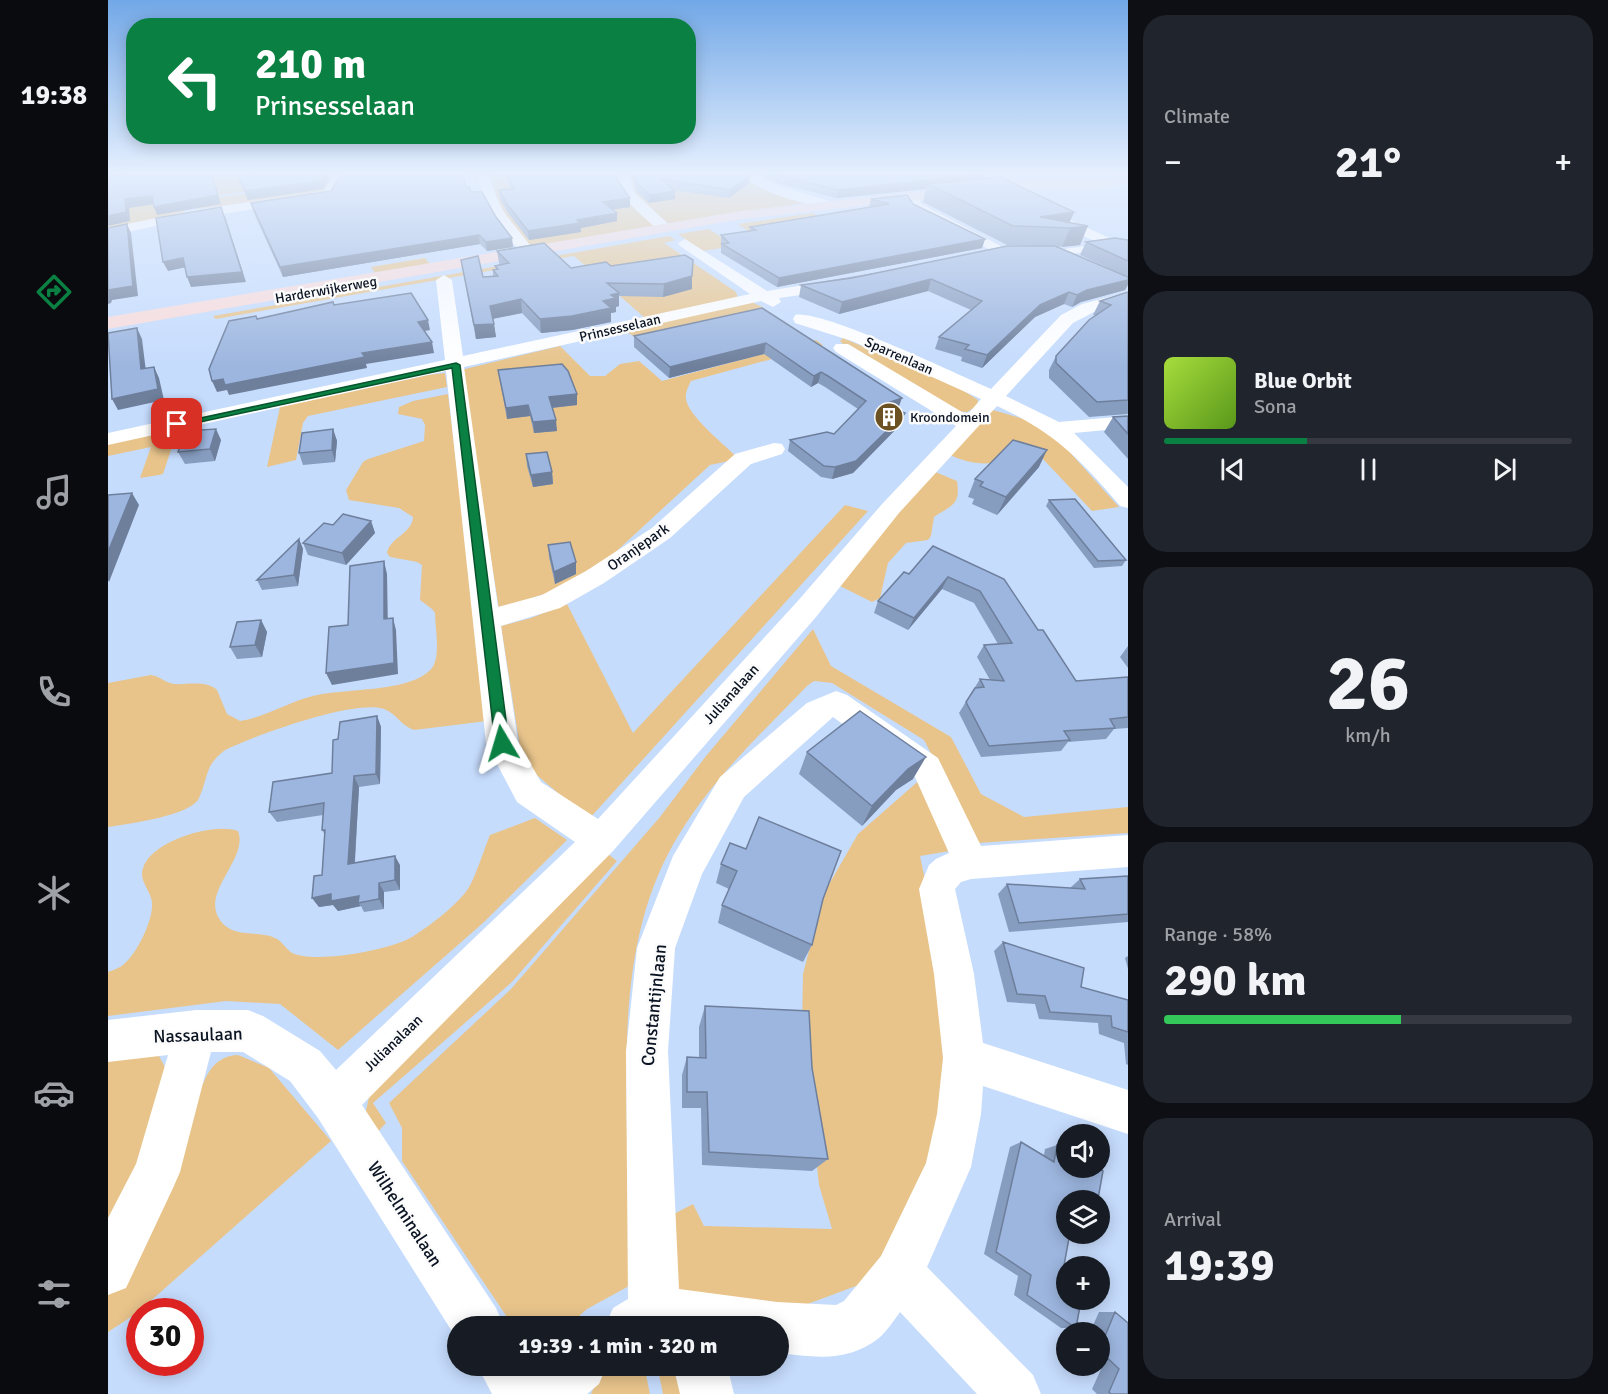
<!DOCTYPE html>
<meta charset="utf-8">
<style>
:root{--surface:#171b24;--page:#20242c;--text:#f1f3f6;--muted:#9ea1a6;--line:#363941;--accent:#0b8043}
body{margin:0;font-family:Signika,sans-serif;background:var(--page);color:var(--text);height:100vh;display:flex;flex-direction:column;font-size:22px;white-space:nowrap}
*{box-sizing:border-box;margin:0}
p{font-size:20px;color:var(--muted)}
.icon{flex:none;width:33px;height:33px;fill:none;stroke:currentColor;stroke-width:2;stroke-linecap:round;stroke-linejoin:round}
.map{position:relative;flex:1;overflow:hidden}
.sheet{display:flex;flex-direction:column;gap:15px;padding:15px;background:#0d0f14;width:480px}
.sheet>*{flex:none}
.top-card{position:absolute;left:18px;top:18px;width:570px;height:126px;border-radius:24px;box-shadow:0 3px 15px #0003;background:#0b8043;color:#fff;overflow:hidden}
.fabs{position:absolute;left:948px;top:1124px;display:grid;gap:12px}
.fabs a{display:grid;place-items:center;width:54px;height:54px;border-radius:50%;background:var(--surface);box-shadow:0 3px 15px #0003;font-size:30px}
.speed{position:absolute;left:18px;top:1298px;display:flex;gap:12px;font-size:30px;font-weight:700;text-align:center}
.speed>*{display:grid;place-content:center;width:78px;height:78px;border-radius:50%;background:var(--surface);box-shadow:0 3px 15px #0003;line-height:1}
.speed .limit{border:9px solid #d22;background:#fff;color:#111}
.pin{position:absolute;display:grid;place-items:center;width:51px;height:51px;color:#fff;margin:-26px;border-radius:12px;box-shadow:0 3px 9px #0006}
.me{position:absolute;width:66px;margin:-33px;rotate:353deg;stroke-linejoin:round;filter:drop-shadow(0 0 4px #0008)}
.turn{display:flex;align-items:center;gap:21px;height:126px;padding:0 30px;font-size:27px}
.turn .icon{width:78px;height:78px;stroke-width:2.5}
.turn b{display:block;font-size:42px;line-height:51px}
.big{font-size:45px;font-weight:700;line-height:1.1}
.sheet .widget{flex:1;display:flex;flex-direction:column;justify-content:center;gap:9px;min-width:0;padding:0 21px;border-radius:24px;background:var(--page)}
.sheet .dial{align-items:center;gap:0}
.dial b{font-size:78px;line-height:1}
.song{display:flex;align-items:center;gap:18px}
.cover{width:72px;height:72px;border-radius:9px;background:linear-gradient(135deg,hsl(80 70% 55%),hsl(90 70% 35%))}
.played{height:6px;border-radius:3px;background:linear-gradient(90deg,var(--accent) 35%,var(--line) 35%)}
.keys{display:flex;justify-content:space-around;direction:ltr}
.heat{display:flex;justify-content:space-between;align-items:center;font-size:33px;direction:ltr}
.charge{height:9px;border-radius:4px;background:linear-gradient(90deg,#34c759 58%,var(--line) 0)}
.trip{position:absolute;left:339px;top:1316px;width:342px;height:60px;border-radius:30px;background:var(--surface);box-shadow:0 3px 15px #0003;font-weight:700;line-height:60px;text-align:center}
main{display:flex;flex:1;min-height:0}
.tabs{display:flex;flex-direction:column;width:108px;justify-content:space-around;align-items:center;background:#090b0e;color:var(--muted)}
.tabs .icon{width:42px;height:42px}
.tabs .active{color:var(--accent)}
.tabs b{font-size:27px;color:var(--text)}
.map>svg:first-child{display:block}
</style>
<main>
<nav class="tabs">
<b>19:38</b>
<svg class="icon active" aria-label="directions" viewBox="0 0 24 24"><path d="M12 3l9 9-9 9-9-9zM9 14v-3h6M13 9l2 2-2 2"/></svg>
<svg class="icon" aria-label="music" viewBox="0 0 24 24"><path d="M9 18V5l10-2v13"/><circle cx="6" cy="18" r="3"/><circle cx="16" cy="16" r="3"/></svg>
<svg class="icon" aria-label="phone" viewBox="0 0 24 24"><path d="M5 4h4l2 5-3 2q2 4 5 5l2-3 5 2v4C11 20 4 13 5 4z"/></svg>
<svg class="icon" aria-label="climate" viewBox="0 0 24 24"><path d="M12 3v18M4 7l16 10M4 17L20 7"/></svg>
<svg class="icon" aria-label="car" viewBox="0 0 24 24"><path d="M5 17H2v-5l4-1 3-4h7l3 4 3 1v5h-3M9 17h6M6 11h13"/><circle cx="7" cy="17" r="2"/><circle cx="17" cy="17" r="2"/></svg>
<svg class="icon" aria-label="filters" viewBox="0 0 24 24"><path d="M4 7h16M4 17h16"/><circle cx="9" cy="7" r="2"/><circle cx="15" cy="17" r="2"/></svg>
</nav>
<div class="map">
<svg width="1020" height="1394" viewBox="0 0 1020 1394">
<rect width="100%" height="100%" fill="#c6dcfd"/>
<path fill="#e8c48b" d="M60 171H223L221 180 98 197 79 207 75 213 0 229V180Z
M378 171H509L521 203 549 226 422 247 401 227Z
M519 171H630L650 186 695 203 561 224 529 198Z
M221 183 217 193 88 209V207L104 198Z
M705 213 716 219 642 232 630 224Z
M601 229 627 246 594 251 570 234Z
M561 236 567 240 556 243 628 292 630 298 537 318 466 256 108 319 105 316Z
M317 258 322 264 267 273 263 267Z
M644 302 656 308 527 337 517 331Z
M735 338 853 389 870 400 869 406 859 412 848 411 735 344 732 341Z
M708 340 715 345 583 381C580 387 577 393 578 399 580 416 618 446 631 459L602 465 501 558 467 584 391 609 353 370 452 346 482 376H497L512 364 531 361 554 381Z
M337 373 339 387 200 416 195 423 188 460 159 467 172 407 320 375Z
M340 394 379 721 306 730C293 726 288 713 276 709 246 699 146 736 117 750 96 766 101 776 91 798 83 816 19 824 0 827V683L43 675C52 676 57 683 66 684 79 685 98 680 109 690L119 714 132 721C158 717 180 702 205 696 235 688 304 693 324 668 333 656 327 628 327 613L324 609 312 600 314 565 309 562 282 557 279 553C282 537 304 534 305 517L291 508 241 500 238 490 255 462 260 459 316 441 317 425 314 419 290 414 291 407 305 401Z
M885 410 916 419 949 438 1011 507 984 511 935 459 925 452C888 463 876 470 839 454Z
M85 425 82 437 66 441 55 474 51 475 32 478 43 447 0 456V444Z
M825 471 849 481C853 506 843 505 826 517L823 536 820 540 798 543 780 563 772 598 764 602 728 584Z
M737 505 760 511 481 819 425 772 413 754 393 626 423 618 459 604 525 733Z
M705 629 723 666 843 737 873 794 916 817 1020 807V833L870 843 816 740 724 683 706 681 699 686C654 733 606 777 572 833 516 922 517 1031 519 1132 520 1183 520 1235 521 1286L479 1309 460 1326H405L294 1161V1128L281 1103 403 989 552 817 598 756Z
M815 777 842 851 812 856 829 937 837 1055 829 1126 811 1191 764 1280 697 1305 559 1295 560 1217 585 1204 596 1226 724 1229 711 1185 694 1028 695 974 716 893 750 834Z
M427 818 459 840 375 923 230 1050 172 1004 118 1001 0 1016V972C5 970 12 968 16 964 29 954 49 914 43 898 40 887 31 880 35 868 43 841 106 822 130 831 141 859 92 892 112 920 125 939 150 930 167 938 174 941 178 949 184 953 208 964 282 950 304 937 320 927 345 908 357 893 366 883 376 849 382 835Z
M500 854 509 861 404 982 265 1103 278 1123 264 1138 256 1119 264 1084Z
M0 1055 51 1056 58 1069 34 1161 0 1232Z
M130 1055 161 1068 223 1141 29 1313 0 1332V1293L91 1085 95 1084C102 1067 111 1056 130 1055Z
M506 1365H536L542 1394H483L490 1378Z
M549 1365H574L584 1394H555Z"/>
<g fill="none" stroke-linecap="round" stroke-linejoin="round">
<path fill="#fff" fill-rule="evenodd" d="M1005 242 1009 243V247L950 256 944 253 950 250Z"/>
<path fill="#fff" fill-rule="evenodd" d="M224 171H236L235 180 225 197 81 219 0 236V228L81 211 216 191 223 180Z
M369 171H381C390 213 402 218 425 249L423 252H413C390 228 375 205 369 171Z
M508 171H520L527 193 557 221 559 224 557 227H547C529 211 510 197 508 171Z
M630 171H644L668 185 721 201 722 204 716 208C688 201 651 194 630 171Z
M808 193 814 197 812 202 814 204 902 251 900 254H890L804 210 799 202 803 194Z
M941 210 1010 242 1020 244V252L1001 248 936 217 934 214Z
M577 239 659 291 734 279 742 284 734 289 671 298 673 302 665 307 653 301 356 367 390 607 434 595 478 571 544 528 627 454 666 443 674 444 677 449 674 454 643 464 562 538 496 583 452 608 393 626 410 742 433 782 490 819 688 603 775 503 848 426 728 352 725 348 728 344H740L859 415 873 399 744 341 687 323 685 319 687 315C714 309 850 375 883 389L953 315 974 304 1020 292V302L986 312 965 323 898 396 951 422 1020 416V428L966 433 1020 487V508L1012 506C972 459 946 432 889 406L791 513 708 617 505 851 254 1105 388 1308 396 1326H350V1341L210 1118 182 1081 135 1052H103L72 1172 65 1188 18 1288 0 1295V1218L28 1164 60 1055 0 1062V1020L88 1010H140L155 1016 212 1051 228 1070 467 842 409 802 378 743 338 371 0 445V433L337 360 328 280 336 275 344 280 355 356 642 294 572 246 570 243Z
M728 691 739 695 830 758 873 846 1020 835V867L863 879 853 882 847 889 866 974 875 1043 1020 1090V1134L875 1086 873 1114 863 1167 819 1267 925 1375 933 1394H869L792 1312C786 1320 779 1331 771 1338 739 1363 708 1357 670 1353V1326H497L505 1308 520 1299 518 1051 529 948 565 856 612 777 699 703ZM725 717 807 777 841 853 828 859 821 865 811 889 826 974 835 1058 829 1114 818 1163 773 1256 736 1301 728 1305 669 1302 571 1289 560 1051 567 948 594 874 636 797Z
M369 1365H499L491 1384 479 1394H384Z
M565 1365H619L626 1394H572Z"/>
<path fill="#fceded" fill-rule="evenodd" d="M996 171H1013L1020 175V184Z"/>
<path fill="#fadcdb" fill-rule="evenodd" d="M1008 176H1020V184H1011L1001 188 911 189 633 219 0 329V317L633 211 911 181 998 180Z"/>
</g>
<path fill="#879dc0" d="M127 171H222L221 179 215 189 140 200Z
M396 171H508L510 181 522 198V207L505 209 509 221 473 228V232L421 240 400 213 392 199 391 190 403 189Z
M522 171H638L642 175 641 183 621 198 566 190 567 191V199L541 203 529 192Z
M649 171H871L875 179 966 212 962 222 972 245 949 247 1017 290 973 302 964 307 956 304 927 317 874 368 853 361 854 357 827 349 831 337 863 310 820 291 731 314 691 297 693 285 930 246 899 245 815 202 818 189 729 198 669 183Z
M235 173 358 187 388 217 405 247 379 251 372 244 175 277 145 211 143 203 223 191Z
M763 199 805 204 877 239 874 248 669 287 613 253V235L642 231V227L761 207Z
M1020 240V277L972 255 978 242Z
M389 251 463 268 503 266 584 289 555 297 511 296V306L508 307V312L503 313V322L464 330 433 333 414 313 385 319 388 337 368 339 353 260 375 277 385 276V270H388L387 266 392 265 391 263Z
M1020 292V414L981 417 941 378V370L948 356 988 316 985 315 992 301Z
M654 308 790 409 789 410 797 413 793 424 745 473 724 479 713 477 680 451 682 440 726 434 750 409 717 387 710 383 703 387 656 354 561 378 526 347V336Z
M390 370 469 405 444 408 449 431 426 433 422 416 399 419Z
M1020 416V459L996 432 1005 417Z
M225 429 229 441 227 462 195 465 191 453Z
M113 440 107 461 77 464 70 452Z
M418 454 444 472 445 484 425 487 419 466Z
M931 467 889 515 864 504 866 499 860 497 867 479Z
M941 500 1018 560 1014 566 986 568 938 506Z
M263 521 267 533 238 565 200 555 195 543Z
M191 539 195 549 190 586 154 590 149 580Z
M440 545 468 562V574L447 584 441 557Z
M825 546 930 630 968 681 1020 677V728L1006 729 998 739 960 742 953 751 873 757 851 713 872 679 882 680 869 657 876 645 890 644 866 603 834 589 800 630 766 613 770 601 801 574Z
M153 620 159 632 154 657 129 659 122 647Z
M1020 646V668L1012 657Z
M269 716 273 727 272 784 251 787 247 862 292 865V890L276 892V909L256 912 253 906 230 911 225 905 211 907 204 898 214 875 217 835 214 830 215 815 169 822 161 812 224 773 230 739Z
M699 752 805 779 788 790 754 826 691 774Z
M638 849 715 899 704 945 695 962 610 923 614 905 621 889 608 883 613 864Z
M1020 876V922L901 932 890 894 899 884 962 888 972 879Z
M895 942 973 987 1020 1000V1065L1018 1064 1016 1043 991 1034 990 1023 931 1019 927 1004 899 1002 886 951Z
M1020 956V969L1017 958Z
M597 1006 704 1068 720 1159 704 1171 594 1165 593 1108H574V1075L579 1057 591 1058V1027Z
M913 1142 936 1155 937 1149 949 1145 990 1199 984 1200H958L951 1292 968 1328H953L906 1295 910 1276 876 1254 902 1147Z
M991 1312H1007L1020 1394H989L984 1389 994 1367 992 1365V1332H982Z"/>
<path fill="#6e7f9c" d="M102 171 113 204 49 215 46 207Z
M218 171H222L221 179 215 189 140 200 137 191Z
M877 174 874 183 820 184 818 189 729 198 730 190Z
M642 175 641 183 621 198 622 190Z
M567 191V199L541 203 542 195Z
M44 196 47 204 21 208 22 221 0 226V216L17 199Z
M522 198V207L495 211V202Z
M966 212 959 228 932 217Z
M509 213V221L473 228V232L421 240 420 231 469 220Z
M117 216 138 282 83 287 79 277Z
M19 224 23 233 30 296 4 300 3 303 0 304V290Z
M980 226 972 245 954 247 962 228Z
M371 235 372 244 175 277 172 267Z
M404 238 405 247 379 251 378 242Z
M877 239 874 248 669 287 671 278Z
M75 258 79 267 60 271 55 262Z
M584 276V289L555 297 556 284Z
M823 279 820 291 731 314 734 302Z
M1020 280V285L1017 290 973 302 964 307 969 295 979 290Z
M961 292 956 304 927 317 874 368 879 355 932 305Z
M511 293V306L508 307V312L503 313V322L464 330 433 333 432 319 495 301 503 295Z
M413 299 414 313 383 319 382 306Z
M320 320 322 330 312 332 310 322Z
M386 324 388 337 368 339 366 325Z
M29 328 34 339 39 380 33 369Z
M324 342 326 353 258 364 259 368 121 395 119 390 109 392 104 381 254 353Z
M658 343 656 354 561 378 562 367Z
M46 367 51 378 56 400 10 410 4 399Z
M713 372 710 383 703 387 706 376Z
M469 394V405L442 408 441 397Z
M794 398 790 409 770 416 774 405Z
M420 405 422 416 399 419 398 408Z
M797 413 793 424 745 473 724 479 727 467Z
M448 420 449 431 426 433 425 422Z
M108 429 113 440 107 461 102 449Z
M225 429 229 441 227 462 224 450Z
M939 450 931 467 889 515 898 497Z
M444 472 445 484 425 487 423 475Z
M24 493 31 505 1 582 0 580V552Z
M263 521 267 533 238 565 234 553Z
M191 539 195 549 190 586 186 575Z
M276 561 279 574 280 631 276 619Z
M468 562V574L447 584 446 572Z
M840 577 834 589 800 630 806 618Z
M285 618 288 630 290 674 224 685 218 673Z
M153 620 159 632 154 657 147 645Z
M269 716 273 727 272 784 268 774Z
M818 757 805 779 788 790 754 826 764 806 800 769Z
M246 776 251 787 246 873 240 864Z
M287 856 292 865V890L287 880Z
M271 883 276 892V909L271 899Z
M223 894 251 896 250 903 253 906 230 911 225 905 211 907 204 898Z"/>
<path fill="#9db6df" stroke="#6e7f9c" stroke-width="1.5" d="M33 171H102L110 195 46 207 44 196 17 199 18 212 0 216V176Z
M128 171H218L212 181 137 191Z
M235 171H354L358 187H361L363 192H374L388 217 404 238 378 242 371 235 172 267 143 203 223 191Z
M398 171H508L510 181 522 198 495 202 509 213 469 220 472 223 420 231 399 204 391 190 406 189Z
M525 171H638L642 175 622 190 553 179 567 191 542 195 529 183Z
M664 171H871L877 174 730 190 670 175Z
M892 177 966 212 932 217 980 226 962 228 905 226 820 184Z
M799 195 805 204 877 239 671 278 614 244 621 243 613 235 648 230 642 227 781 204 763 199Z
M113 207 134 272 79 277 75 258 55 262 48 218Z
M19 224 25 286 0 290V228Z
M1007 238 1020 240V261L978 242Z
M436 243 463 268 498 262 503 266 577 255 585 260 584 276 556 284 499 283 511 293 503 295 508 298 495 301 503 308 464 316 432 319 413 299 382 306 386 324 366 325 353 260 370 256 375 277 390 276 385 270 390 269 387 266 401 263 389 251Z
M899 246H947L1020 277V280L979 290 969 295 961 292 932 305 879 355 857 349 861 345 831 337 874 301 823 279 734 302 693 285 744 278Z
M1020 292V400L989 402 948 363V356L981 320 1003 305 992 301Z
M303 293 320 320 310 322 324 342 254 353 257 357 117 385 115 379 104 381 101 369 121 321 148 316 149 319 225 302 226 305Z
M654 308 794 398 774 405 797 413 748 461 727 467 716 466 682 440 719 432 726 434 758 401 720 376 713 372 706 376 658 343 562 367 526 336Z
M29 328 33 369 46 367 50 389 4 399 0 333Z
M454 364 460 371 469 394 441 397 448 420 425 422 420 405 398 408 390 370Z
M1020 416V434L1005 417Z
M108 429 102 449 70 452 78 431Z
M225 429 224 450 191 453 194 433Z
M905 440 939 450 898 497 872 486 875 482 867 479Z
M439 452 444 472 423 475 418 454Z
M24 493 0 552V495Z
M967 499 1018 560 990 561 941 500Z
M235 514 263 521 234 553 195 543 216 523 225 525Z
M191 539 186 575 149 580Z
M462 542 468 562 446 572 440 545Z
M825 546 896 579 930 630H935L968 681 1020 677V717L1002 719 1007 728 956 731 962 740 881 746 858 702 867 688 876 687 872 679 896 681 876 645 904 643 872 591 840 577 806 618 770 601 796 572 801 574Z
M276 561V619L285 618 286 663 218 673 221 627 240 625 242 566Z
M153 620 147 645 122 647 129 622Z
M752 711 818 757 800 769 764 806 699 752Z
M269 716 268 774 246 776 240 864 287 856V880L271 883V899L250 903 251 896 223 901V894L204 898 206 876 214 875 217 830H214L216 803 161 812 165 782 224 773 225 740 230 739 232 722Z
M651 817 733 851 715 899 704 945 614 905 629 871 613 864 622 843 638 849Z
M1020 876V914L911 923 899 884 977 889 972 879Z
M895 942 976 968 973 987 1020 1000V1032L1004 1027 1003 1016 942 1012 937 996 909 994Z
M597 1006 701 1011 704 1068 720 1159 601 1152 599 1092H579V1057L598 1058Z
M913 1142 946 1162 949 1145 958 1150V1167H988L995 1171 990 1199 969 1193 968 1200H958V1233H962L951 1292 958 1297V1299H961L972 1306 968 1328 919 1295 923 1275 888 1252Z
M1007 1312 1020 1323V1394H1003L1001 1392 1011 1369 992 1351V1348Z"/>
<linearGradient id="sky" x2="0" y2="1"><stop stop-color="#72a8e7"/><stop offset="0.47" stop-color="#e5effe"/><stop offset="1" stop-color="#e5effe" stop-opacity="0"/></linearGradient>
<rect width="1020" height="367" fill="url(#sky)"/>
<path fill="#0b8043" stroke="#07532c" stroke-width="1.5" d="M348 363 352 365 401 743 399 747H389L387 743 344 368 69 427 65 424Z"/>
<defs>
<g id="building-disc" transform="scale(1.5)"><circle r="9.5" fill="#6c5223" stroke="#fbfbfb"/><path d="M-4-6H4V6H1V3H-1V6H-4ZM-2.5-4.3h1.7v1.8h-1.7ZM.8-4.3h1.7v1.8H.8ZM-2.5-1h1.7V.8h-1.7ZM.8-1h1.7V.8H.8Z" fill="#fff"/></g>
</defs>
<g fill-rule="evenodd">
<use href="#building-disc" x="781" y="417"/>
</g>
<g text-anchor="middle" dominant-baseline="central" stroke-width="5" stroke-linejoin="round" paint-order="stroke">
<g font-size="14" fill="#0a1322" stroke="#fbfbfb">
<text transform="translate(218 290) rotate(-10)">Harderwijkerweg</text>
<text transform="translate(512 328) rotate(-13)">Prinsesselaan</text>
<text transform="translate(791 356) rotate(24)">Sparrenlaan</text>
</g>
<g font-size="14" fill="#0a1322" stroke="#fbfbfb" text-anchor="start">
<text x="802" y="417">Kroondomein</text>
</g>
<g font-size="15" fill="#0a1322" stroke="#fbfbfb">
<text transform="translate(530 547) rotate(-35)">Oranjepark</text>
<text transform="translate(623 694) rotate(-48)">Julianalaan</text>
<text transform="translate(285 1043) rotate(-44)">Julianalaan</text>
</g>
<g font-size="18" fill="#0a1322" stroke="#fbfbfb">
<text transform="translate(546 1005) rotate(-84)">Constantijnlaan</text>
<text transform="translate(90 1035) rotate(-2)">Nassaulaan</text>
<text transform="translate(297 1214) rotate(57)">Wilhelminalaan</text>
</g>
</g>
</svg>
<div class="fabs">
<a><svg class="icon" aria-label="sound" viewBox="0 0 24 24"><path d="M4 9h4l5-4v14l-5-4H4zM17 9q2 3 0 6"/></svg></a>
<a><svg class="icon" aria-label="layers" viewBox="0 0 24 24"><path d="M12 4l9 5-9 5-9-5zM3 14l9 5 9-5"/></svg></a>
<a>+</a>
<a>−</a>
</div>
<div class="speed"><div class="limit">30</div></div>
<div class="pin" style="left:69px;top:424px;background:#d93025"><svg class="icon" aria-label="arrive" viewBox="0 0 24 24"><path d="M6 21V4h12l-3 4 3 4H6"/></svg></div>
<svg class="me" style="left:394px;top:743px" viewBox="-20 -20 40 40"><path d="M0-17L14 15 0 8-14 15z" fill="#0b8043" stroke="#fff" stroke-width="4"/></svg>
<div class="trip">19:39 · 1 min · 320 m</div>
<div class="top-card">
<div class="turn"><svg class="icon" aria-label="left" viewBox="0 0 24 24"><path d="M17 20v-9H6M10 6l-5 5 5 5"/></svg><div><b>210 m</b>Prinsesselaan</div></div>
</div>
</div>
<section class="sheet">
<div class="widget"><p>Climate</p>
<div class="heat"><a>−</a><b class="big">21°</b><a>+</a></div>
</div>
<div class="widget">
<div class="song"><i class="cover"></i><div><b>Blue Orbit</b><p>Sona</p></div></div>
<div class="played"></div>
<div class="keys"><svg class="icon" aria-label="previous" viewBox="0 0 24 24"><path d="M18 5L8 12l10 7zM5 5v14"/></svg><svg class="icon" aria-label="pause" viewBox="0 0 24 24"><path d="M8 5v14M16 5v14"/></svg><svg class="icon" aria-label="next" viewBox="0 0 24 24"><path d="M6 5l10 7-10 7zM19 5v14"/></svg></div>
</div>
<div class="widget dial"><b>26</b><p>km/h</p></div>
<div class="widget"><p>Range · 58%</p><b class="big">290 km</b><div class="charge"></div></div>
<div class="widget"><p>Arrival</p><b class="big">19:39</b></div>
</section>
</main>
